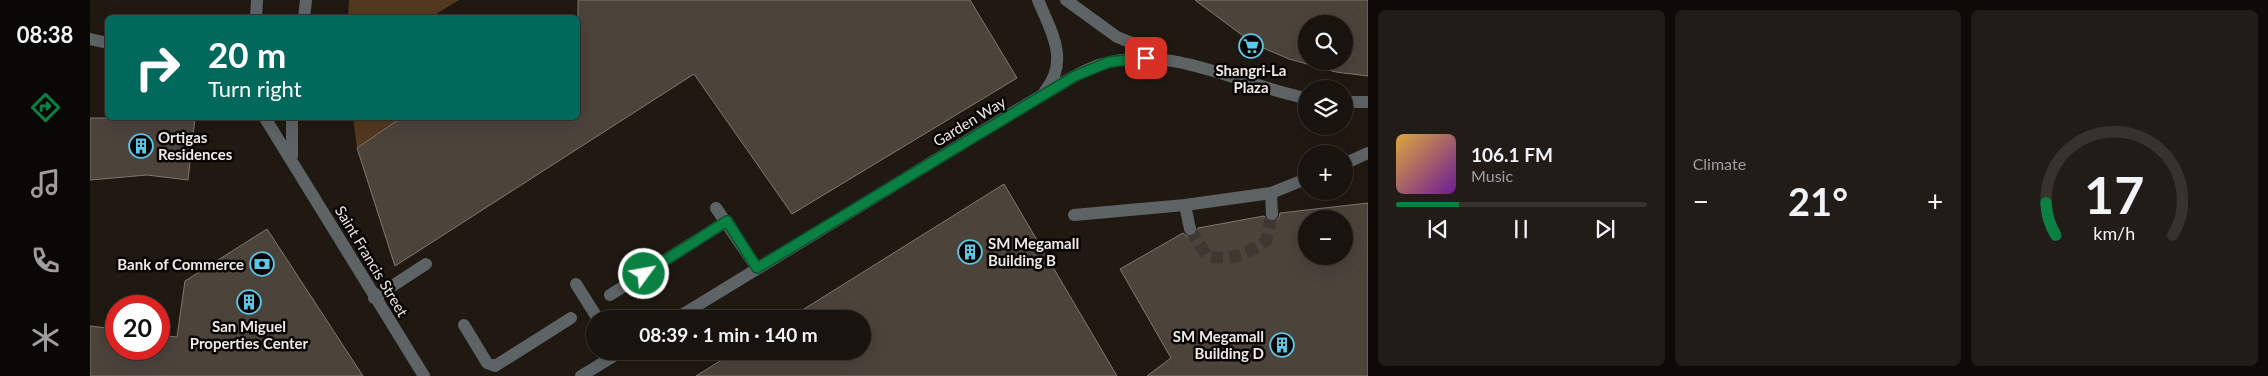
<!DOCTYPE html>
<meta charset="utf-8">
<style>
:root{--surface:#18130e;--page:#211c17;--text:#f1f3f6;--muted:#9f9e9e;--line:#36322e;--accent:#0b8043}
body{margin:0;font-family:Lato,sans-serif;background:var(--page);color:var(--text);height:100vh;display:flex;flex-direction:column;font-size:19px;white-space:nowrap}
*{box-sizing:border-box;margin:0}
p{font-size:16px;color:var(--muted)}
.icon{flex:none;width:28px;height:28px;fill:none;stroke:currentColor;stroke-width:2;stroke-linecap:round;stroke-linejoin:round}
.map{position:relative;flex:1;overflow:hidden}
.details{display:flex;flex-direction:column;gap:10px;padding:10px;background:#0d0a08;width:900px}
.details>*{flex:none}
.top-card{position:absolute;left:15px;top:15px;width:475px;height:105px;border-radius:8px;box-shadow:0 5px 20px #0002,0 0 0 1px var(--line);background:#00695c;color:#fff;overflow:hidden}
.buttons{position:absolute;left:1208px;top:15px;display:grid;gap:10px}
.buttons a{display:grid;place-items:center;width:55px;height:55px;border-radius:50%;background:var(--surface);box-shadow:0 5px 20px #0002,0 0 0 1px var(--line);font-size:25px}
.speed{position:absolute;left:15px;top:295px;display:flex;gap:10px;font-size:25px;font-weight:700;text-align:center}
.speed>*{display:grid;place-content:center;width:65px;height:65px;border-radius:50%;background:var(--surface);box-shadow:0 5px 20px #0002,0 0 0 1px var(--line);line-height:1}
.speed .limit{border:8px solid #d22;background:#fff;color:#111}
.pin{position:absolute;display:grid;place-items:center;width:42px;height:42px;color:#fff;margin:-21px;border-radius:10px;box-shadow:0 2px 8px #0006}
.me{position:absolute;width:55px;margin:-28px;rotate:58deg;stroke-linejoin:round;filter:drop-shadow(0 0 4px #0008)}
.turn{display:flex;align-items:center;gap:18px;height:105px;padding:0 20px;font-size:22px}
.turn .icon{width:65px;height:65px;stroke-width:2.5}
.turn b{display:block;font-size:35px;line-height:42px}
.big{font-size:38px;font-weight:700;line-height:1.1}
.details .tile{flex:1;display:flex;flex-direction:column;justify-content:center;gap:8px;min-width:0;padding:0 18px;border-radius:8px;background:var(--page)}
.details .dial{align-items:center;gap:0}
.dial svg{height:130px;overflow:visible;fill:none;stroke:var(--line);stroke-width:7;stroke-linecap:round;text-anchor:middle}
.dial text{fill:var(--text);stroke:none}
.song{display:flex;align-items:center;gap:15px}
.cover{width:60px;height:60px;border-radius:8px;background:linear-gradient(135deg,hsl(40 70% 55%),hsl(280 70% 35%))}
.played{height:5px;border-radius:2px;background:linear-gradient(90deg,var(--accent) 25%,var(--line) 25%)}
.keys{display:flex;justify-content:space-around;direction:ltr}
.heat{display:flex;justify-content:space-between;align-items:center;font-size:28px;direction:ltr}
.details .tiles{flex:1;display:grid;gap:10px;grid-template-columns:repeat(3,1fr)}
.trip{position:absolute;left:496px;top:310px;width:285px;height:50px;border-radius:25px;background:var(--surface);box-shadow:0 5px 20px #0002,0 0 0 1px var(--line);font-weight:700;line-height:50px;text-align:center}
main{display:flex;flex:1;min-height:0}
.tab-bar{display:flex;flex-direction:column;width:90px;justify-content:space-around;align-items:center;background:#0a0806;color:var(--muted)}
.tab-bar .icon{width:35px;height:35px}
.tab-bar .selected{color:var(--accent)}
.tab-bar b{font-size:22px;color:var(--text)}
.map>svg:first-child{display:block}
</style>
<main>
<nav class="tab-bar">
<b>08:38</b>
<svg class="icon selected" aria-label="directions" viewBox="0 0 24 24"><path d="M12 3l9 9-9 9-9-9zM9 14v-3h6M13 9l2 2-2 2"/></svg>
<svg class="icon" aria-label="music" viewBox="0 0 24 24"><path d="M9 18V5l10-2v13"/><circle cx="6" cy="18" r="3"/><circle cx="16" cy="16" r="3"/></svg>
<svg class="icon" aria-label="phone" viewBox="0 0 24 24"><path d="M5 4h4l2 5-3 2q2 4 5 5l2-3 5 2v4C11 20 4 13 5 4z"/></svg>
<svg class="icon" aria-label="climate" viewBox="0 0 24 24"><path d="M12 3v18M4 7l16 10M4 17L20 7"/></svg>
</nav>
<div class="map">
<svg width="1278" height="376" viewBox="0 0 1278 376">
<rect width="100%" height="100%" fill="#201912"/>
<path fill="#53391f" d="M259 0H369L341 17H258Z
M263 118H311L267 148Z"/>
<path fill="#4c433b" stroke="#81786f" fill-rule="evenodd" d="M488 0H880L927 78 702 214 604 74 305 266 267 148 311 118H488Z
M1105 0H1278V76L1246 72 1199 59 1164 44ZM1216 24H1254V61H1216Z
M0 118H105L98 180 57 175 0 180Z
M914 184 1027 376H606L646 351H772V319H698Z
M1278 203V376H1057L1081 358 1030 269 1093 233 1098 237 1105 235 1108 228 1174 216 1178 221 1183 222 1189 218 1190 213ZM1216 219H1254V256H1216Z
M177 229 273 376H0V326L26 329V349H69V335L87 337 95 281Z"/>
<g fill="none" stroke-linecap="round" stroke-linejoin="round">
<path stroke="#3f3832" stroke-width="12" stroke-dasharray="12 6" stroke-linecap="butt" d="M1100 229 1117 256C1144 261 1154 255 1176 241L1182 214"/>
<path stroke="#5e6466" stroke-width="12" d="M948 0C961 31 980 61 955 91
M976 0 1027 37 1070 54
M166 18 167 0
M214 18 216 0
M0 39 18 43
M1254 102H1278
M175 118 334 376
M202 118V156
M1254 164 1278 153
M1181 193 1182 214
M1095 205 1100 229
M626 208 667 268
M984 215 1095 205 1181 193 1216 179
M486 284 508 319
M520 295 637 221
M284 298 336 264
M585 319 952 95C971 84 989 72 1009 65 1080 42 1148 85 1216 98
M374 325 397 363 405 366 481 318
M491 376 532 351"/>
</g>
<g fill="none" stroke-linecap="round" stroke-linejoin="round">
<g stroke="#07532c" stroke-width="12">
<path id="route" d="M554 274 637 221 667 268 985 76 1019 62 1056 58"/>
</g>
<use href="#route" stroke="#0b8043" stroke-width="9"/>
</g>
<defs>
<g id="supermarket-ring" transform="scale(1.25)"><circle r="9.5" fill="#080504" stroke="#5dc7e8" stroke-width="1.5"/><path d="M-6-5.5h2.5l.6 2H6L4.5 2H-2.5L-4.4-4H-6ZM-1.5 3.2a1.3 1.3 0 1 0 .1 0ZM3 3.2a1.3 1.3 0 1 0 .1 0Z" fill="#5dc7e8"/></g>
<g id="building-ring" transform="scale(1.25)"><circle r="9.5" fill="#080504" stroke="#5dc7e8" stroke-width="1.5"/><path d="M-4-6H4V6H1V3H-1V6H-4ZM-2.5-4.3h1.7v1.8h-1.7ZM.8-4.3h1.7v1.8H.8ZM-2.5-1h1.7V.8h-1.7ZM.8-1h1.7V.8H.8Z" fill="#5dc7e8"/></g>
<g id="bank-ring" transform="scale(1.25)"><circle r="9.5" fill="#080504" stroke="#5dc7e8" stroke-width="1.5"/><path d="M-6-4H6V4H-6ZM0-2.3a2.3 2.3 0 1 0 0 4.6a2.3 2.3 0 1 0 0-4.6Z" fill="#5dc7e8"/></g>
</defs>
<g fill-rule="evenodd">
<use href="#supermarket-ring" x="1161" y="46"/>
<use href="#building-ring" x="51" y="146"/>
<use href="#building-ring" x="880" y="252"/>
<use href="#bank-ring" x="172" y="264"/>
<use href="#building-ring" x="159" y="302"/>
<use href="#building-ring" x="1192" y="345"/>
</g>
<g text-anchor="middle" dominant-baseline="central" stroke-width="5" stroke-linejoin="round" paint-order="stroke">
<g font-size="15" font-weight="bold" fill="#eee9e4" stroke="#080504">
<text x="1161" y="70">Shangri-La<tspan x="1161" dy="17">Plaza</tspan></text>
<text x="68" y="137" text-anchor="start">Ortigas<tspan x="68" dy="17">Residences</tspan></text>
<text x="898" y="243" text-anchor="start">SM Megamall<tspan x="898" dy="17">Building B</tspan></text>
<text x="154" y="264" text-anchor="end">Bank of Commerce</text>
<text x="159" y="326">San Miguel<tspan x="159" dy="17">Properties Center</tspan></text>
<text x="1174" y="336" text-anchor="end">SM Megamall<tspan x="1174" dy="17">Building D</tspan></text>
</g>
<g font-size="15" fill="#eee9e4" stroke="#080504">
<text transform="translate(879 121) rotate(-31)">Garden Way</text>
<text transform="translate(282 261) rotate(59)">Saint Francis Street</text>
</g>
</g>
</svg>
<div class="buttons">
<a><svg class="icon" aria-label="search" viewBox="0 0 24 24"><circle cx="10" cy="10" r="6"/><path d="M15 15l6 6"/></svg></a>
<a><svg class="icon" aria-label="layers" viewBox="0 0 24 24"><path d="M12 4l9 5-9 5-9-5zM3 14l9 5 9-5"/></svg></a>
<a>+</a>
<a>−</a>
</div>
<div class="speed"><div class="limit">20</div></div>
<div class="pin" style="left:1056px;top:58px;background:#d93025"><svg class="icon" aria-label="arrive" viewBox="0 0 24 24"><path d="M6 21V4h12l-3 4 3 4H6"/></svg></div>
<svg class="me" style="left:554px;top:274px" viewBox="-20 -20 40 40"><circle r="17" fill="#0b8043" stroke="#fff" stroke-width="3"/><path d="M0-11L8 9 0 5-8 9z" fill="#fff"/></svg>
<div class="trip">08:39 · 1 min · 140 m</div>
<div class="top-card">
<div class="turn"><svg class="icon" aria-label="right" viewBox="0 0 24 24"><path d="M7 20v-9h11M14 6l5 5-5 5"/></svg><div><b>20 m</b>Turn right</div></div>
</div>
</div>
<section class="details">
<div class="tiles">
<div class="tile">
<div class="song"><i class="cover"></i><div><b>106.1 FM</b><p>Music</p></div></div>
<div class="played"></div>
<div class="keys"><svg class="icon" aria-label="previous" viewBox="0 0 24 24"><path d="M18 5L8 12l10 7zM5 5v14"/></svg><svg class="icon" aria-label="pause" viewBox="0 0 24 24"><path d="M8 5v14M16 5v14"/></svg><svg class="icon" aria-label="next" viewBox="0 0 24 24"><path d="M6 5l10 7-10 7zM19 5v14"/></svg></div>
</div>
<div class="tile"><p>Climate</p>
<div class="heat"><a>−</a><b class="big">21°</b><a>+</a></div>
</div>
<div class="tile dial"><svg viewBox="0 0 100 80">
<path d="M14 69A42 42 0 1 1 86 69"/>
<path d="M14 69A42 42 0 0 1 8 49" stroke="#0b8043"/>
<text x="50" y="56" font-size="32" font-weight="700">17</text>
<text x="50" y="72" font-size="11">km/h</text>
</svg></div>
</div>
</section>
</main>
